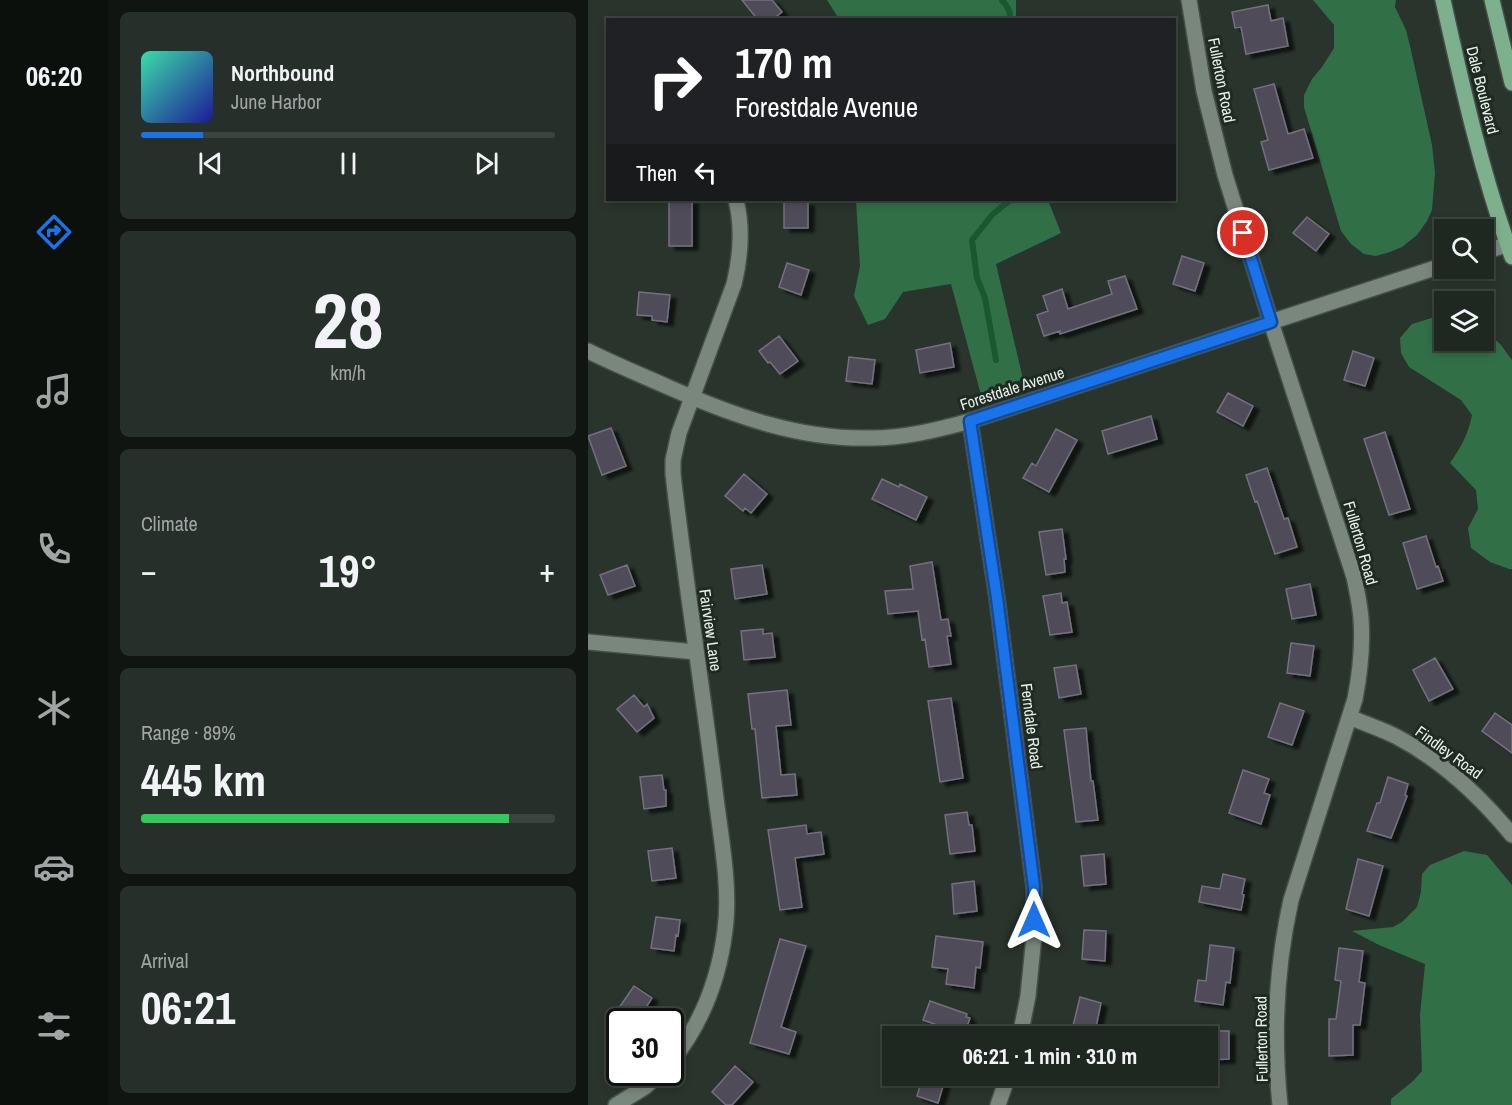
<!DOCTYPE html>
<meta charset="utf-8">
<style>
:root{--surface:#1f2721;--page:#272f2a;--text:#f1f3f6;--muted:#a1a5a5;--line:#3c443f;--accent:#1a73e8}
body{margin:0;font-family:"Archivo Narrow",sans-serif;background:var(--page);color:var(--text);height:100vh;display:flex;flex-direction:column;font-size:22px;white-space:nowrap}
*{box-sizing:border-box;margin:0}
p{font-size:20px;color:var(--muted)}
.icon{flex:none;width:33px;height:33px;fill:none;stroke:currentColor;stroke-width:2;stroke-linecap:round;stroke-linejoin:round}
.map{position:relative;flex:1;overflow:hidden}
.panel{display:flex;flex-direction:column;gap:12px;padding:12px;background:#111512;width:480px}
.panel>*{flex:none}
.guide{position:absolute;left:18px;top:18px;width:570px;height:183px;border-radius:0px;box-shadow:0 3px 9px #0003,0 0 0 2px var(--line);background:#202124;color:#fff;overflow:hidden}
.tools{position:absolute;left:846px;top:219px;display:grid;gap:12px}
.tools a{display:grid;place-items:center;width:60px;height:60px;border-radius:0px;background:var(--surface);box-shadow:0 3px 9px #0003,0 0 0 2px var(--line);font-size:30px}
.speed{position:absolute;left:18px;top:1008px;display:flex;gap:12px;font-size:30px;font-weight:700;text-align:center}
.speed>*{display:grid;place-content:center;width:78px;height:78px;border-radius:50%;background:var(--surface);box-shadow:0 3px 9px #0003,0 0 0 2px var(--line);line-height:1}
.speed .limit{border:3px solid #111;border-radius:9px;background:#fff;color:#111}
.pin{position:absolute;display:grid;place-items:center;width:51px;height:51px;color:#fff;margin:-26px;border:3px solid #fff;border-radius:50%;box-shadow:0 2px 6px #0007}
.me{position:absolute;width:66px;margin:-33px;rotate:0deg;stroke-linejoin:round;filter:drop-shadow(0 0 4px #0008)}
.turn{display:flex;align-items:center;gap:21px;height:126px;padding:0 30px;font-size:27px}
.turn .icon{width:78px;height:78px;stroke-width:2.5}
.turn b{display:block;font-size:42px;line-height:51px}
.then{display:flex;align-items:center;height:57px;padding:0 30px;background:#0003;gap:12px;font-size:22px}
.big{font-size:45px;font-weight:800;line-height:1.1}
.panel .tile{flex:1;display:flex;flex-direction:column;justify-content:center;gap:9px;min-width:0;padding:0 21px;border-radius:9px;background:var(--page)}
.panel .dial{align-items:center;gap:0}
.dial b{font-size:78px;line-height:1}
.song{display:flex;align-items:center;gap:18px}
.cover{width:72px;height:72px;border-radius:9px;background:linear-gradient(135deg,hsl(160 70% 55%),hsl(240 70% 35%))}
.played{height:6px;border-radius:3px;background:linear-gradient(90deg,var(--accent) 15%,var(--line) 15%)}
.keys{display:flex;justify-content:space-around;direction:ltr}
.heat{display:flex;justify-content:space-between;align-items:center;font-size:33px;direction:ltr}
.charge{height:9px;border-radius:4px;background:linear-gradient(90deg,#34c759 89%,var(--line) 0)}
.trip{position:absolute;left:294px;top:1026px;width:336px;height:60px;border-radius:0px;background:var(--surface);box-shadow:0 3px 9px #0003,0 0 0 2px var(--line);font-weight:800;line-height:60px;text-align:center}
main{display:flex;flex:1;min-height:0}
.menu{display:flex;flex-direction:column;width:108px;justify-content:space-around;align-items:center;background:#0c100d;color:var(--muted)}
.menu .icon{width:42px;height:42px}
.menu .selected{color:var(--accent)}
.menu b{font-size:27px;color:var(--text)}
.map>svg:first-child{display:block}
</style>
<main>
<nav class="menu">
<b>06:20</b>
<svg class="icon selected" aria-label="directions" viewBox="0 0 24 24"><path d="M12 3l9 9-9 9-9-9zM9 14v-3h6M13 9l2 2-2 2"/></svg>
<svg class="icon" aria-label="music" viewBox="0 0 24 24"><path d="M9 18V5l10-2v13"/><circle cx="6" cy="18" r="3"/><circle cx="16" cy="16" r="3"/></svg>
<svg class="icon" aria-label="phone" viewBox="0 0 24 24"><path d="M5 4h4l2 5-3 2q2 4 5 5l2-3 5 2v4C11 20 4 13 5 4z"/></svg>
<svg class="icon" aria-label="climate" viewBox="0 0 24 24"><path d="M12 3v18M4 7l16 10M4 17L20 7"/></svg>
<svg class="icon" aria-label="car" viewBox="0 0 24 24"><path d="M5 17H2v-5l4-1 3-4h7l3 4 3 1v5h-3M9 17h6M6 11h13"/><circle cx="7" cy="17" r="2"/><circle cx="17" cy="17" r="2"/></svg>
<svg class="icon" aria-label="filters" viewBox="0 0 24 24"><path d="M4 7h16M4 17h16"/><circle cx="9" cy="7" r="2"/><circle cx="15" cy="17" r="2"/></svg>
</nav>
<section class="panel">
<div class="tile">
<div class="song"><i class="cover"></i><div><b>Northbound</b><p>June Harbor</p></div></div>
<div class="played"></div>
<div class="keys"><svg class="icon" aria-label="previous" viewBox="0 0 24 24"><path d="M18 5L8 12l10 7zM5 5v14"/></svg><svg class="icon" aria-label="pause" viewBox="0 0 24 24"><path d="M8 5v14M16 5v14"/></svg><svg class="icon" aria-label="next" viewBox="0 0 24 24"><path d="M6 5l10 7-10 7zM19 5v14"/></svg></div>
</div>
<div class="tile dial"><b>28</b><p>km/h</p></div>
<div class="tile"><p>Climate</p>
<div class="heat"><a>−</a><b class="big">19°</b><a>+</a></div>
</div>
<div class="tile"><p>Range · 89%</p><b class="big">445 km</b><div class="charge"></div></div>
<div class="tile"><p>Arrival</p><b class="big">06:21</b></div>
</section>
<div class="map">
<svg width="924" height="1105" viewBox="0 0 924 1105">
<defs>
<filter id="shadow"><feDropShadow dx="6" dy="4" stdDeviation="1.5" flood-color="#0009"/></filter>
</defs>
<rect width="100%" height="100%" fill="#29342c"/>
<path fill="#316f47" d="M239 0H428V19H251Z
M725 0H808L807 7 818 30 822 46 844 145 847 173 844 210 839 221 829 235 814 247 802 252 788 256 776 254 763 244 753 231 716 107V95L724 79 734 67 746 48V25Z
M268 200H460L473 233 408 264 435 379 393 395 363 284 315 292 297 319 280 325 266 296 272 266Z
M853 315 856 316V340H896V330H897L913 345 924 360V569H921L902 562 883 548 880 528 890 509 888 490 862 463C873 447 880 435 884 415L873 400 821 367 813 353 812 338 824 324Z
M876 851 899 855 924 885V1105H803V1099L825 1081 834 1071 832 1015 837 964 791 945 764 931 805 927 814 922 829 907 833 892 834 874 842 865Z"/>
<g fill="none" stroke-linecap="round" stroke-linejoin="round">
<path stroke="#195932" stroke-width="6" d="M414 0C419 6 423 11 422 20
M408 360 397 298 389 278 384 240 404 215 422 200"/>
</g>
<path fill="#4f4b58" stroke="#74707d" stroke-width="1.5" filter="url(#shadow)" d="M154 0H184L194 12 184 20H170Z
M680 5 683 21 695 18 700 46 658 54 653 27 647 28 644 12Z
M686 84 700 134 716 129 725 158 681 170 673 142 680 140 666 89Z
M81 200H104V246H81Z
M196 202H220V228H196Z
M719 217 741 234 728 251 705 233Z
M594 256 616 263 607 291 585 284Z
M199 263 221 270 213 295 191 287Z
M537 276 549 309 472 334V331L456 336 449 315 460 311 455 296 474 289 480 309 524 294 520 281Z
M51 292 82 295 79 322 64 320V316L49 315Z
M191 336 210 361 192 374 182 362 180 363 171 351Z
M362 343 366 367 332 373 328 350Z
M765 351 786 358 777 386 756 380Z
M261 357 287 360 284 384 258 381Z
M640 393 665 406 655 426 629 412Z
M563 416 569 439 520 454 514 431Z
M23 428 38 466 14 475 0 436Z
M468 429 489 440 461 492 435 478 444 463 448 466Z
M797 432 822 509 801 515 776 439Z
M679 468 696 519 700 518 709 547 687 554 669 501 667 502 658 475Z
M156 474 179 494 163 513 157 508 155 511 137 496Z
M294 479 311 487 312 484 339 497 328 520 284 499Z
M474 529 478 559H476L477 572 458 575 451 532Z
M838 536 848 567 850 566 855 581 829 589 815 543Z
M344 562 353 620 360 619 363 636H359L363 664 341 667 337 639 334 640 330 611 300 614 297 591 325 589 322 566Z
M39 565 47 586 20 595 12 575Z
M174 565 179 594 147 599 143 569Z
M722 584 728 615 704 619 698 589Z
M473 593 474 603 479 602 484 632 462 635 455 596Z
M175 629V634L184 633 187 657 156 660 153 631Z
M703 643 726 646 722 676 699 673Z
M847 658 865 689 841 701 825 670Z
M488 665 493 694 471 698 466 668Z
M199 690 203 725 188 726 193 775 207 774 209 795 174 798 167 729H164L160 694Z
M46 695 56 707 59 704 66 718 49 732 29 709Z
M363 698 375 778 352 782 340 701Z
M692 703 716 711 704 745 680 737Z
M907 713 924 725V753L894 731Z
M498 728 503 781H505L510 820 488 822 476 730Z
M655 770 681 779 676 793 682 795 673 824 641 813Z
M74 775 76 790H78V806L56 809 52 777Z
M800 777 820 784 817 795 819 796 803 838 779 831 789 803H792Z
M379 812 381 825H384L387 851 362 854 357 815Z
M218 825 219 834 233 832 236 854 207 858 214 907 192 910 180 830Z
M84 848 88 878 64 881 60 851Z
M516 854 518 884 496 886 493 856Z
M770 859 795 866 781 916 758 909Z
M635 874 657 879 654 894 656 895 653 910 611 902 614 886 632 889Z
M386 881 389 911 366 914 364 884Z
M68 917 92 920 90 936 88 935 86 951 63 948Z
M496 930 518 931 517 961 494 959Z
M348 936 395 942 392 968 388 967 386 988 358 984 360 969 344 967Z
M192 939 218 946 193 1027 208 1032 201 1054 162 1043Z
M622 945 646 948 642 983 638 982 635 1005 607 1001 610 980 618 981Z
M751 948 775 951 771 982 777 983 772 1025H765V1055L741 1056V1019H748L753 981 747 980Z
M46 986 64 998 55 1012 67 1022H42L28 1012Z
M492 997 513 1003 507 1032 485 1026Z
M342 1001 379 1014 378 1017 382 1018 380 1024 382 1027 380 1034 376 1036H345L349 1025 335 1020Z
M620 1031H641V1059L620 1060Z
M147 1066 165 1082 144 1105H138L124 1092Z
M335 1076H358L350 1103 329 1096Z"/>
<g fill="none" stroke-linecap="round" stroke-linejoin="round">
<g stroke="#454f48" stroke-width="18">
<path id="minor" d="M601 0 616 91 637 175 683 322 766 577C769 591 772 605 773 619 775 646 772 673 767 699L703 900C688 967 685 1037 692 1105
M896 252 924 243
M0 351C26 364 53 375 80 387 144 415 211 440 283 438 317 438 349 430 382 421L856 265
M382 421 409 598 446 887V936L440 996 432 1036
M0 642 108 652
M762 717C777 724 794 729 809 737 855 761 891 795 924 835
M82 1063C114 1024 131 979 137 930 143 887 132 833 127 790 114 684 97 580 85 474V460L91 433 146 284C153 255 155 228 148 200
M28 1105 57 1087 73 1072
M410 1105 420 1076"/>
</g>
<g stroke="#454f48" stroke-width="18">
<path id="major" d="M855 0C874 86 894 174 924 257
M904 0 924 83"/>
</g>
<use href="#minor" stroke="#7a877d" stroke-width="15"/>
<use href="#major" stroke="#7db08d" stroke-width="15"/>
</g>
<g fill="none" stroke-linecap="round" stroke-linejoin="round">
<g stroke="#114b97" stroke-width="15">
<path id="route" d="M446 920V887L409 598 382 421 683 322 655 233"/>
</g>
<use href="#route" stroke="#1a73e8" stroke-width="10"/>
</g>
<g text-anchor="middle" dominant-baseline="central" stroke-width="6" stroke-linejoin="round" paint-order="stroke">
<g font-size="16" fill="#e9f1eb" stroke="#1f2a22">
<text transform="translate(634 80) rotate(79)">Fullerton Road</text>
<text transform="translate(895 90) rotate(76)">Dale Boulevard</text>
<text transform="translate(424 388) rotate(-18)">Forestdale Avenue</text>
<text transform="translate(773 543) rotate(74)">Fullerton Road</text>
<text transform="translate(123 630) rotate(82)">Fairview Lane</text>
<text transform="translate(444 726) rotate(83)">Ferndale Road</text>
<text transform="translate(861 752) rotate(36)">Findley Road</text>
<text transform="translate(673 1039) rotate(-91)">Fullerton Road</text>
</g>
</g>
</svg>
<div class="tools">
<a><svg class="icon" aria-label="search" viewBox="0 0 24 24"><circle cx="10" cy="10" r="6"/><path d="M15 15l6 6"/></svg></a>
<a><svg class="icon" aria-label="layers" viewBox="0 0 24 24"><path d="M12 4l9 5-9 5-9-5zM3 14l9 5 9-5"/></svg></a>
</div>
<div class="speed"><div class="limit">30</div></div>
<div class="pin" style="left:655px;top:233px;background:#d93025"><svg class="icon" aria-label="arrive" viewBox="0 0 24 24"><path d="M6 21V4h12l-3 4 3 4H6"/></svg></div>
<svg class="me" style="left:446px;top:920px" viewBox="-20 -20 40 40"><path d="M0-17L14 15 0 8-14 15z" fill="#1a73e8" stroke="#fff" stroke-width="4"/></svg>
<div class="trip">06:21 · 1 min · 310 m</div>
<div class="guide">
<div class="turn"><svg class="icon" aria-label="right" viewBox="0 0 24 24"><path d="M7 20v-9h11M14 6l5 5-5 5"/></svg><div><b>170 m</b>Forestdale Avenue</div></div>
<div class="then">Then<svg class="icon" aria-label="left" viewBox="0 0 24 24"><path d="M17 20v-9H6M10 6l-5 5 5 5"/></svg></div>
</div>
</div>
</main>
